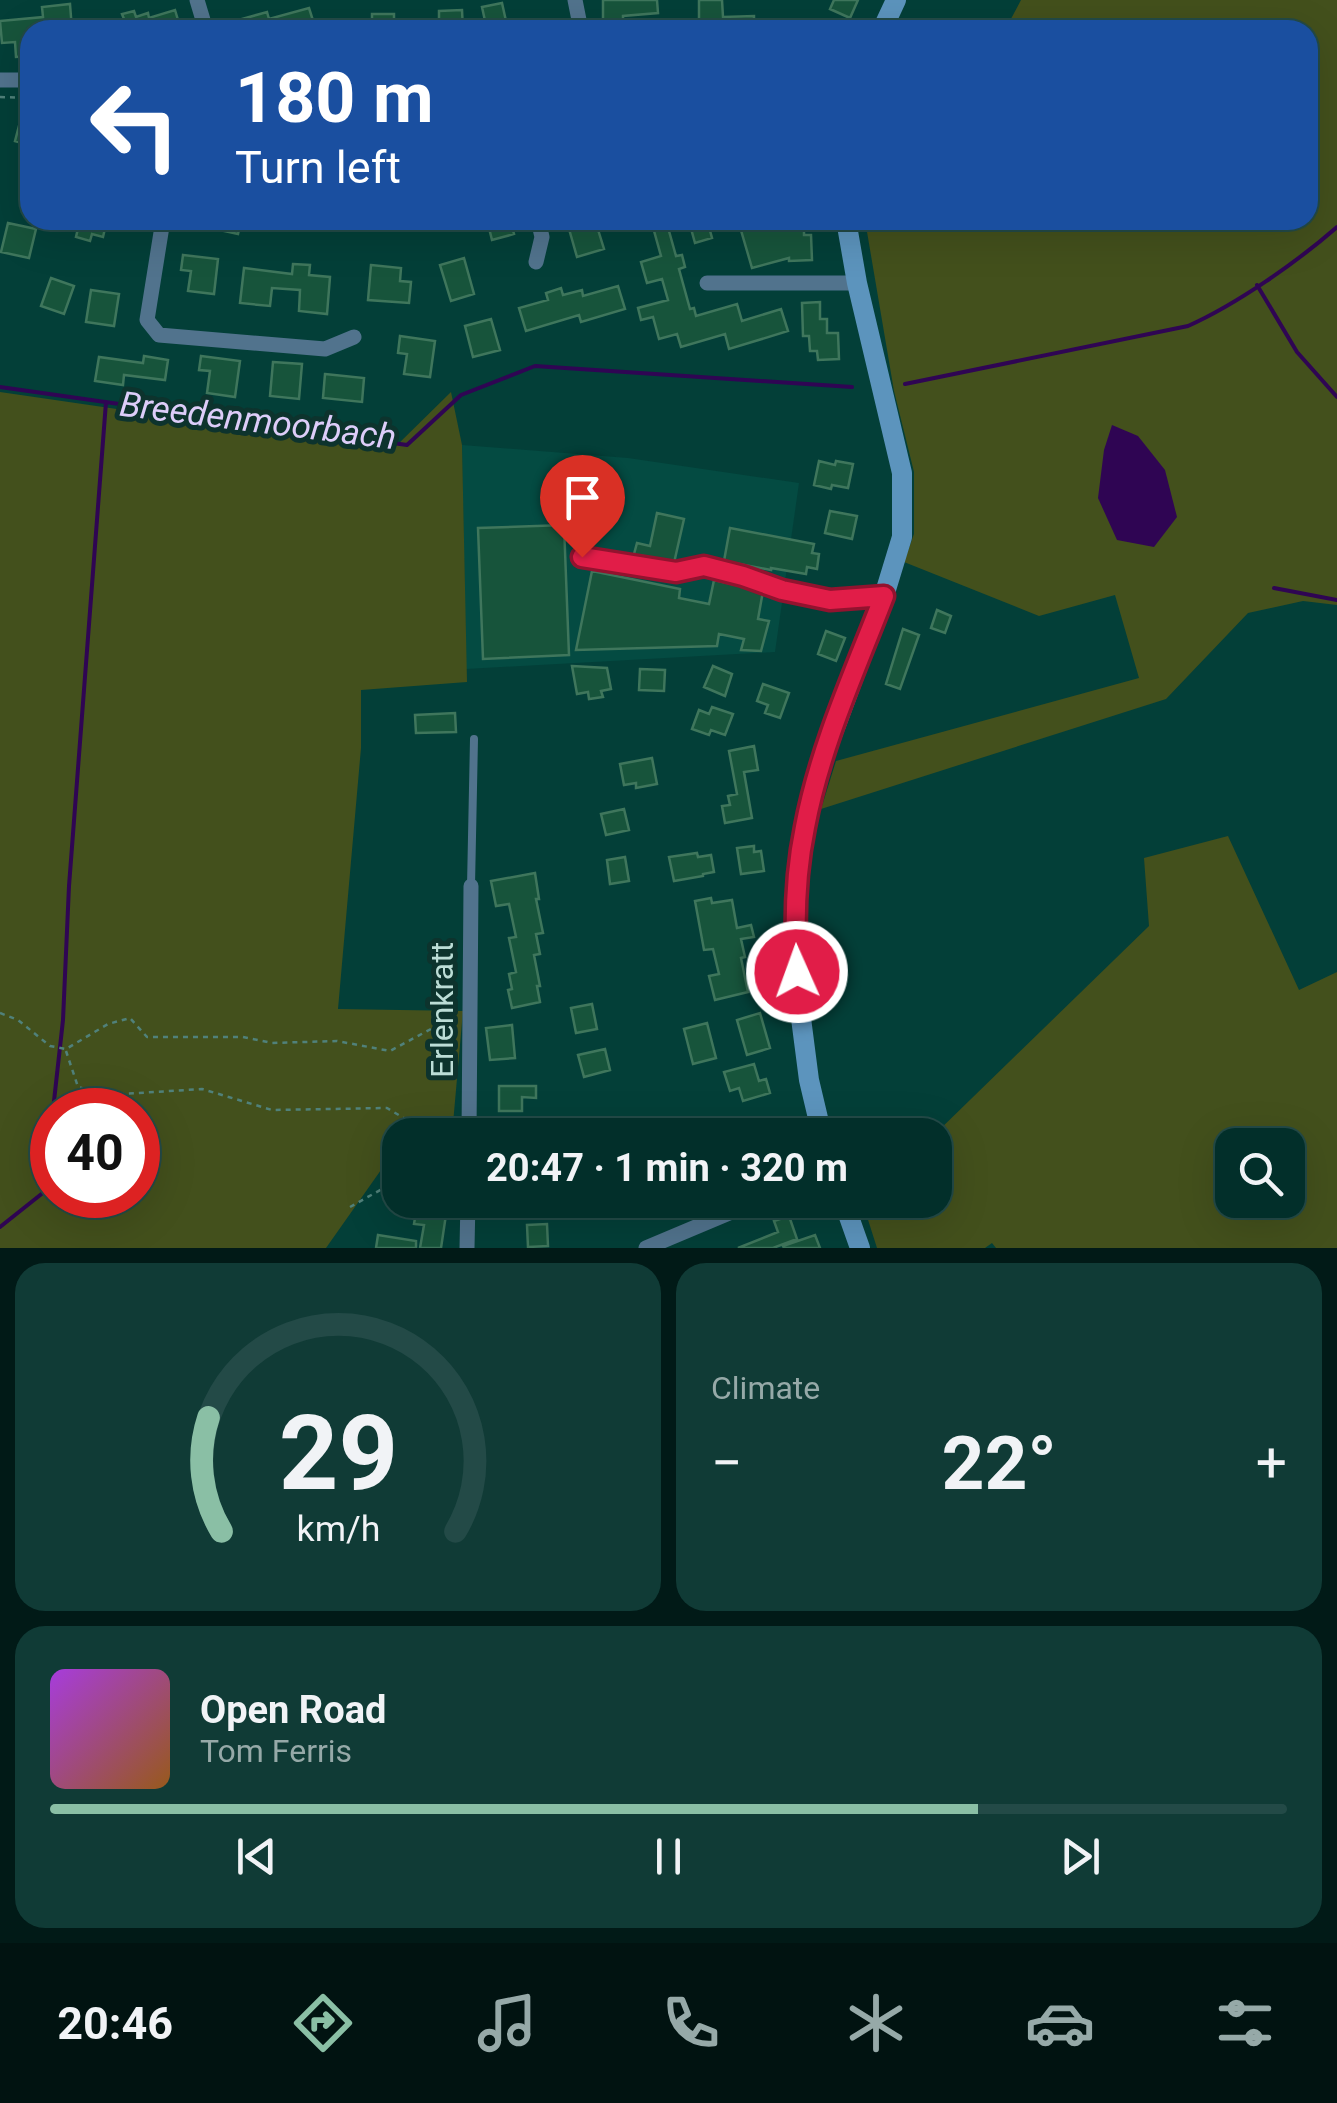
<!DOCTYPE html>
<meta charset="utf-8">
<style>
:root{--surface:#022f2a;--page:#103b36;--text:#f1f3f6;--muted:#96a9a8;--line:#234a47;--accent:#8abfa5}
body{margin:0;font-family:Roboto,sans-serif;background:var(--page);color:var(--text);height:100vh;display:flex;flex-direction:column;font-size:38px;white-space:nowrap}
*{box-sizing:border-box;margin:0}
p{font-size:32px;color:var(--muted)}
.icon{flex:none;width:55px;height:55px;fill:none;stroke:currentColor;stroke-width:2;stroke-linecap:round;stroke-linejoin:round}
.map{position:relative;height:1248px;overflow:hidden}
.drawer{display:flex;flex-direction:column;gap:15px;padding:15px;background:#011a17;flex:1}
.drawer>*{flex:none}
.banner{position:absolute;left:20px;top:20px;width:1298px;height:210px;border-radius:30px;box-shadow:0 10px 40px #0002,0 0 0 2px var(--line);background:#1a4fa0;color:#fff;overflow:hidden}
.buttons{position:absolute;left:1215px;top:1128px;display:grid;gap:20px}
.buttons a{display:grid;place-items:center;width:90px;height:90px;border-radius:20px;background:var(--surface);box-shadow:0 10px 40px #0002,0 0 0 2px var(--line);font-size:50px}
.speed{position:absolute;left:30px;top:1088px;display:flex;gap:20px;font-size:50px;font-weight:700;text-align:center}
.speed>*{display:grid;place-content:center;width:130px;height:130px;border-radius:50%;background:var(--surface);box-shadow:0 10px 40px #0002,0 0 0 2px var(--line);line-height:1}
.speed .limit{border:15px solid #d22;background:#fff;color:#111}
.pin{position:absolute;display:grid;place-items:center;width:85px;height:85px;color:#fff;margin:-102px -42px;border-radius:50% 50% 50% 0;rotate:-45deg;box-shadow:0 0 10px #0007}
.pin .icon{rotate:45deg}
.me{position:absolute;width:110px;margin:-55px;rotate:358deg;stroke-linejoin:round;filter:drop-shadow(0 0 8px #0008)}
.turn{display:flex;align-items:center;gap:35px;height:210px;padding:0 50px;font-size:45px}
.turn .icon{width:130px;height:130px;stroke-width:2.5}
.turn b{display:block;font-size:70px;line-height:85px}
.big{font-size:75px;font-weight:700;line-height:1.1}
.drawer .widget{flex:1;display:flex;flex-direction:column;justify-content:center;gap:15px;min-width:0;padding:0 35px;border-radius:30px;background:var(--page)}
.drawer .dial{align-items:center;gap:0}
.dial svg{height:260px;overflow:visible;fill:none;stroke:var(--line);stroke-width:7;stroke-linecap:round;text-anchor:middle}
.dial text{fill:var(--text);stroke:none}
.song{display:flex;align-items:center;gap:30px}
.cover{width:120px;height:120px;border-radius:15px;background:linear-gradient(135deg,hsl(280 70% 55%),hsl(30 70% 35%))}
.played{height:10px;border-radius:5px;background:linear-gradient(90deg,var(--accent) 75%,var(--line) 75%)}
.keys{display:flex;justify-content:space-around;direction:ltr}
.heat{display:flex;justify-content:space-between;align-items:center;font-size:55px;direction:ltr}
.drawer .tiles{flex:1;display:grid;gap:15px;grid-template-columns:1fr 1fr}
.widget:last-child{grid-column:span 2}
.trip{position:absolute;left:382px;top:1118px;width:570px;height:100px;border-radius:30px;background:var(--surface);box-shadow:0 10px 40px #0002,0 0 0 2px var(--line);font-weight:700;line-height:100px;text-align:center}
.menu{display:flex;height:160px;justify-content:space-around;align-items:center;background:#011311;color:var(--muted)}
.menu .icon{width:70px;height:70px}
.menu .current{color:var(--accent)}
.menu b{font-size:45px;color:var(--text)}
.map>svg:first-child{display:block}
</style>
<div class="map">
<svg width="1337" height="1248" viewBox="0 0 1337 1248">
<rect width="100%" height="100%" fill="#033f38"/>
<path fill="#044b42" d="M462 445 628 458 799 483 775 652 466 669Z"/>
<path fill="#43501c" fill-rule="evenodd" d="M1021 0H1337V605L1303 601 1248 613 1166 699 821 809 836 761 1139 678 1115 595 1039 616 904 562 914 534V472L894 391 865 220H1308V30H1005Z
M0 392 393 449 451 392 462 445 467 682 361 690V748L338 1009 463 1011 452 1135H400V1143L326 1248H0ZM52 1110H138V1195H52Z
M1228 836 1299 990 1337 972V1248H996L992 1243 985 1248H877L863 1204 868 1200H935L934 1135 1149 926 1144 858ZM1232 1145H1288V1200H1232Z"/>
<path fill="#2f0553" d="M1112 425 1138 436 1165 470 1177 517 1154 547 1117 540 1098 498 1104 450Z"/>
<g fill="none" stroke-linecap="round" stroke-linejoin="round">
<path stroke="#2f0553" stroke-width="4" d="M1257 285 1297 352 1337 397
M905 384 1188 326C1237 304 1297 262 1337 227
M0 387 407 445 461 395 535 366 852 387
M1274 588 1337 600
M53 1110 63 1020 69 886 106 402
M0 1227 44 1192 52 1117"/>
</g>
<path fill="#17543b" stroke="#3f765c" stroke-width="2.5" d="M603 0H657L658 13 623 16V30H603Z
M699 0H722L723 17 754 16V30H699Z
M834 0H858L850 18 830 9Z
M502 3 508 30H487L482 7Z
M70 4 72 30H30V56L16 57 15 42 2 43 0 21 43 17 42 7Z
M309 8 316 30H217V26L267 12 269 19Z
M175 10 181 30H97L96 27 124 19 122 14 134 11 136 17 148 13 149 18Z
M462 10 463 30H439V11Z
M372 14H394V30H372Z
M26 99H30V145L15 141Z
M80 220H107L103 237 92 234 90 241 76 237Z
M198 220H241L238 234 197 225Z
M487 220H510L514 234 492 240Z
M575 220H595L604 249 577 257 567 222Z
M651 220H707L712 238 695 243 690 225 669 231 676 256 682 255 685 267 679 269 690 309 694 308 696 316 737 304 742 321 781 309 788 331 729 349 725 334 681 347 677 334 659 339 653 317 641 320 638 308 668 300 662 279 647 283 641 262 661 256Z
M738 220H804V235H811L812 260 789 261V258L752 268Z
M8 223 36 229 29 258 1 252Z
M183 255 218 259 214 294 188 291 191 271 181 270Z
M464 258 474 294 451 301 440 265Z
M293 264 310 265 309 275 330 277 327 314 299 311 300 290 272 288 270 306 240 303 244 268 292 274Z
M371 265 401 268 400 281 411 282 409 303 368 300Z
M51 278 74 286 64 314 41 306Z
M618 286 625 309 581 322 579 315 526 331 519 308 548 300 546 293 561 288 563 295 582 290 583 296Z
M91 290 119 294 114 326 86 322Z
M820 302V319H827V333H838L839 359 818 360 817 351H810L809 336H803L802 303Z
M491 319 500 350 473 357 465 326Z
M400 336 435 341 430 377 404 374 407 354 398 353Z
M144 356 168 360 165 380 124 375 123 385 95 381 99 357 143 363Z
M201 356 240 361 235 397 207 393 210 371 199 370Z
M273 362 302 364 299 399 270 396Z
M325 374 364 378 362 402 323 398Z
M819 461 835 465 836 461 853 464 848 488 832 485 831 489 814 485Z
M830 511 857 516 852 539 825 533Z
M657 513 684 519 674 563 634 554 637 543 650 546Z
M564 525 569 655 483 659 478 528Z
M730 528 814 544 812 553 819 554 817 569 807 567 806 574 771 568V570L724 561Z
M592 571 680 589 679 598 709 604 714 580 763 591 758 619 769 621 761 651 741 650 744 639 719 634 717 646 576 650Z
M937 610 951 616 945 633 931 628Z
M903 629 919 635 900 689 886 684Z
M826 631 845 638 836 661 818 654Z
M572 666 607 668 611 689 601 691 603 697 589 699 588 692 577 694Z
M713 666 732 674 725 696 704 687Z
M640 669 665 670 664 691 639 690Z
M763 684 789 693 780 718 765 713 768 705 757 701Z
M712 707 733 714 725 735 711 730 709 735 692 729 699 710 709 714Z
M455 713 456 732 416 733 415 715Z
M754 746 758 770 744 772 752 818 725 823 722 806 730 805 728 796 737 794 729 751Z
M652 758 657 784 636 788V783L624 785 620 764Z
M624 809 629 830 606 835 601 814Z
M754 846V852L761 851 764 871 741 874 737 848Z
M697 853 698 857 711 855 714 872 703 874V876L674 881 669 857Z
M625 857 629 881 610 884 607 860Z
M535 873 539 899H536L543 933 536 934 540 954 534 955 540 986H537L540 1002 512 1008 508 990 512 989 509 974 516 972 509 938 516 937 509 904 496 906 491 881Z
M711 898 712 903 732 900 737 928 751 925 754 937 741 939 745 957 741 958 748 992 715 1000 709 976 719 974 713 949 704 950 695 901Z
M592 1004 597 1029 576 1033 571 1008Z
M760 1013 770 1048 747 1055 737 1020Z
M707 1023 716 1058 693 1064 684 1029Z
M512 1025 515 1058 490 1060 486 1028Z
M605 1049 610 1070 584 1077 578 1055Z
M754 1064 759 1081 766 1079 770 1093 743 1101 739 1088 730 1091 724 1072Z
M499 1086H536V1098L522 1097V1111H499Z
M775 1118 782 1135H735V1134Z
M418 1200H441L440 1207 447 1208 441 1248H420L424 1225 414 1224Z
M789 1216 797 1239 773 1248H738L778 1232 774 1221Z
M547 1224 548 1246 528 1247 527 1225Z
M378 1235 416 1241V1248H376Z
M815 1235 820 1248H784L783 1246Z"/>
<g fill="none" stroke-linecap="round" stroke-linejoin="round">
<path stroke="#50817a" stroke-width="2.5" stroke-dasharray="5 5" stroke-linecap="butt" d="M0 97 30 98
M0 1013 18 1020 50 1046 66 1049 108 1024 130 1018 147 1037H243L272 1043 337 1041 390 1051 455 1016
M66 1051 78 1087 106 1095 202 1089 272 1110 387 1108 432 1135
M350 1207 382 1189 400 1174"/>
<path stroke="#51738d" stroke-width="8" d="M582 557 676 572 704 565 743 576 782 590 830 601 879 596
M471 886 474 739"/>
<path stroke="#51738d" stroke-width="15" d="M197 0 206 30
M575 0 581 30
M0 80H30
M163 220 147 320 159 335 325 349 354 337
M536 262 542 237 538 220
M707 283H857
M469 1135 471 886
M467 1248 468 1200
M646 1248 760 1200"/>
<path stroke="#5c94bd" stroke-width="20" d="M882 30 896 0
M822 1135 809 1080 798 995 795 909 798 866 805 826 818 773 884 596 902 537V473L857 283 846 220
M843 1200 860 1248"/>
</g>
<g fill="none" stroke-linecap="round" stroke-linejoin="round">
<g stroke="#92132f" stroke-width="25">
<path id="route" d="M582 557 676 572 704 566 743 576 782 590 830 600 884 596C855 671 820 747 805 827 795 875 794 923 797 972"/>
</g>
<use href="#route" stroke="#e11d48" stroke-width="18"/>
</g>
<g text-anchor="middle" dominant-baseline="central" stroke-width="10" stroke-linejoin="round" paint-order="stroke">
<g font-size="32" fill="#bcddd6" stroke="#0d332d">
<text transform="translate(442 1010) rotate(-90)">Erlenkratt</text>
</g>
<g font-size="35" font-style="italic" fill="#ddcdf9" stroke="#0d332d">
<text transform="translate(258 421) rotate(7)">Breedenmoorbach</text>
</g>
</g>
</svg>
<div class="buttons">
<a><svg class="icon" aria-label="search" viewBox="0 0 24 24"><circle cx="10" cy="10" r="6"/><path d="M15 15l6 6"/></svg></a>
</div>
<div class="speed"><div class="limit">40</div></div>
<div class="pin" style="left:582px;top:557px;background:#d93025"><svg class="icon" aria-label="arrive" viewBox="0 0 24 24"><path d="M6 21V4h12l-3 4 3 4H6"/></svg></div>
<svg class="me" style="left:797px;top:972px" viewBox="-20 -20 40 40"><circle r="17" fill="#e11d48" stroke="#fff" stroke-width="3"/><path d="M0-11L8 9 0 5-8 9z" fill="#fff"/></svg>
<div class="trip">20:47 · 1 min · 320 m</div>
<div class="banner">
<div class="turn"><svg class="icon" aria-label="left" viewBox="0 0 24 24"><path d="M17 20v-9H6M10 6l-5 5 5 5"/></svg><div><b>180 m</b>Turn left</div></div>
</div>
</div>
<section class="drawer">
<div class="tiles">
<div class="widget dial"><svg viewBox="0 0 100 80">
<path d="M14 69A42 42 0 1 1 86 69"/>
<path d="M14 69A42 42 0 0 1 10 34" stroke="#8abfa5"/>
<text x="50" y="56" font-size="32" font-weight="700">29</text>
<text x="50" y="72" font-size="11">km/h</text>
</svg></div>
<div class="widget"><p>Climate</p>
<div class="heat"><a>−</a><b class="big">22°</b><a>+</a></div>
</div>
<div class="widget">
<div class="song"><i class="cover"></i><div><b>Open Road</b><p>Tom Ferris</p></div></div>
<div class="played"></div>
<div class="keys"><svg class="icon" aria-label="previous" viewBox="0 0 24 24"><path d="M18 5L8 12l10 7zM5 5v14"/></svg><svg class="icon" aria-label="pause" viewBox="0 0 24 24"><path d="M8 5v14M16 5v14"/></svg><svg class="icon" aria-label="next" viewBox="0 0 24 24"><path d="M6 5l10 7-10 7zM19 5v14"/></svg></div>
</div>
</div>
</section>
<nav class="menu">
<b>20:46</b>
<svg class="icon current" aria-label="directions" viewBox="0 0 24 24"><path d="M12 3l9 9-9 9-9-9zM9 14v-3h6M13 9l2 2-2 2"/></svg>
<svg class="icon" aria-label="music" viewBox="0 0 24 24"><path d="M9 18V5l10-2v13"/><circle cx="6" cy="18" r="3"/><circle cx="16" cy="16" r="3"/></svg>
<svg class="icon" aria-label="phone" viewBox="0 0 24 24"><path d="M5 4h4l2 5-3 2q2 4 5 5l2-3 5 2v4C11 20 4 13 5 4z"/></svg>
<svg class="icon" aria-label="climate" viewBox="0 0 24 24"><path d="M12 3v18M4 7l16 10M4 17L20 7"/></svg>
<svg class="icon" aria-label="car" viewBox="0 0 24 24"><path d="M5 17H2v-5l4-1 3-4h7l3 4 3 1v5h-3M9 17h6M6 11h13"/><circle cx="7" cy="17" r="2"/><circle cx="17" cy="17" r="2"/></svg>
<svg class="icon" aria-label="filters" viewBox="0 0 24 24"><path d="M4 7h16M4 17h16"/><circle cx="9" cy="7" r="2"/><circle cx="15" cy="17" r="2"/></svg>
</nav>
